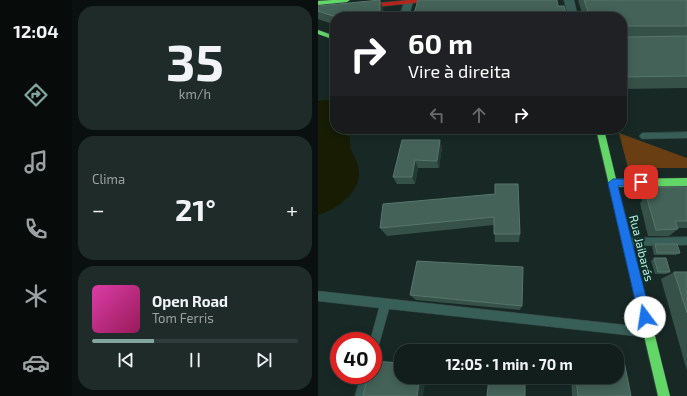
<!DOCTYPE html>
<html lang="pt">
<meta charset="utf-8">
<style>
:root{--surface:#111e1c;--page:#1e2b29;--text:#f1f3f6;--muted:#9ca2a3;--line:#303c3b;--accent:#82a59d}
body{margin:0;font-family:"Exo 2",sans-serif;background:var(--page);color:var(--text);height:100vh;display:flex;flex-direction:column;font-size:15px;white-space:nowrap}
*{box-sizing:border-box;margin:0}
p{font-size:13px;color:var(--muted)}
.icon{flex:none;width:22px;height:22px;fill:none;stroke:currentColor;stroke-width:2;stroke-linecap:round;stroke-linejoin:round}
.map{position:relative;flex:1;overflow:hidden}
.sheet{display:flex;flex-direction:column;gap:6px;padding:6px;background:#09100f;width:246px}
.sheet>*{flex:none}
.top-card{position:absolute;left:12px;top:12px;width:297px;height:122px;border-radius:16px;box-shadow:0 2px 10px #0003,0 0 0 1px var(--line);background:#202124;color:#fff;overflow:hidden}
.speed{position:absolute;left:12px;top:332px;display:flex;gap:8px;font-size:20px;font-weight:700;text-align:center}
.speed>*{display:grid;place-content:center;width:52px;height:52px;border-radius:50%;background:var(--surface);box-shadow:0 2px 10px #0003,0 0 0 1px var(--line);line-height:1}
.speed .limit{border:6px solid #d22;background:#fff;color:#111}
.pin{position:absolute;display:grid;place-items:center;width:34px;height:34px;color:#fff;margin:-17px;border-radius:8px;box-shadow:0 2px 6px #0006}
.me{position:absolute;width:44px;margin:-22px;rotate:346deg;stroke-linejoin:round;filter:drop-shadow(0 0 3px #0008)}
.turn{display:flex;align-items:center;gap:14px;height:84px;padding:0 12px;font-size:18px}
.turn .icon{width:52px;height:52px;stroke-width:2.5}
.turn b{display:block;font-size:28px;line-height:34px}
.lanes{display:flex;align-items:center;height:38px;padding:0 12px;background:#0003;justify-content:center;gap:20px;direction:ltr}
.lanes .off{opacity:.35}
.big{font-size:30px;font-weight:700;line-height:1.1}
.sheet .card{flex:1;display:flex;flex-direction:column;justify-content:center;gap:6px;min-width:0;padding:0 14px;border-radius:16px;background:var(--page)}
.sheet .dial{align-items:center;gap:0}
.dial b{font-size:52px;line-height:1}
.song{display:flex;align-items:center;gap:12px}
.cover{width:48px;height:48px;border-radius:6px;background:linear-gradient(135deg,hsl(320 70% 55%),hsl(330 70% 35%))}
.played{height:4px;border-radius:2px;background:linear-gradient(90deg,var(--accent) 30%,var(--line) 30%)}
.keys{display:flex;justify-content:space-around;direction:ltr}
.heat{display:flex;justify-content:space-between;align-items:center;font-size:22px;direction:ltr}
.trip{position:absolute;left:76px;top:344px;width:230px;height:40px;border-radius:16px;background:var(--surface);box-shadow:0 2px 10px #0003,0 0 0 1px var(--line);font-weight:700;line-height:40px;text-align:center}
main{display:flex;flex:1;min-height:0}
.dock{display:flex;flex-direction:column;width:72px;justify-content:space-around;align-items:center;background:#070c0b;color:var(--muted)}
.dock .icon{width:28px;height:28px}
.dock .selected{color:var(--accent)}
.dock b{font-size:18px;color:var(--text)}
.map>svg:first-child{display:block}
</style>
<main>
<nav class="dock">
<b>12:04</b>
<svg class="icon selected" aria-label="directions" viewBox="0 0 24 24"><path d="M12 3l9 9-9 9-9-9zM9 14v-3h6M13 9l2 2-2 2"/></svg>
<svg class="icon" aria-label="music" viewBox="0 0 24 24"><path d="M9 18V5l10-2v13"/><circle cx="6" cy="18" r="3"/><circle cx="16" cy="16" r="3"/></svg>
<svg class="icon" aria-label="phone" viewBox="0 0 24 24"><path d="M5 4h4l2 5-3 2q2 4 5 5l2-3 5 2v4C11 20 4 13 5 4z"/></svg>
<svg class="icon" aria-label="climate" viewBox="0 0 24 24"><path d="M12 3v18M4 7l16 10M4 17L20 7"/></svg>
<svg class="icon" aria-label="car" viewBox="0 0 24 24"><path d="M5 17H2v-5l4-1 3-4h7l3 4 3 1v5h-3M9 17h6M6 11h13"/><circle cx="7" cy="17" r="2"/><circle cx="17" cy="17" r="2"/></svg>
</nav>
<section class="sheet">
<div class="card dial"><b>35</b><p>km/h</p></div>
<div class="card"><p>Clima</p>
<div class="heat"><a>−</a><b class="big">21°</b><a>+</a></div>
</div>
<div class="card">
<div class="song"><i class="cover"></i><div><b>Open Road</b><p>Tom Ferris</p></div></div>
<div class="played"></div>
<div class="keys"><svg class="icon" aria-label="previous" viewBox="0 0 24 24"><path d="M18 5L8 12l10 7zM5 5v14"/></svg><svg class="icon" aria-label="pause" viewBox="0 0 24 24"><path d="M8 5v14M16 5v14"/></svg><svg class="icon" aria-label="next" viewBox="0 0 24 24"><path d="M6 5l10 7-10 7zM19 5v14"/></svg></div>
</div>
</section>
<div class="map">
<svg width="369" height="396" viewBox="0 0 369 396">
<rect width="100%" height="100%" fill="#172825"/>
<path fill="#693e13" d="M301 133 369 158V168H310Z"/>
<path fill="#171c03" d="M9 100 17 101V129H34L33 133 28 135 32 137C31 154 37 153 40 166 47 190 20 209 0 215V101Z"/>
<g fill="none" stroke-linecap="round" stroke-linejoin="round">
<g stroke="#334440" stroke-width="1">
<path id="lane" d="M369 132V138L324 139 321 136 324 133Z
M369 237V245L312 246 309 245 308 242 309 239 312 238Z
M0 291 326 327 330 328 331 332 330 336 326 337 71 309 60 348 59 352 55 353V341H52L61 308 0 301Z
M43 375H53L49 396H37Z"/>
</g>
<g stroke="#334440" stroke-width="1">
<path id="street" d="M87 0H93L95 2 91 17H81Z
M246 0H256L260 17H250Z"/>
</g>
<g stroke="#334440" stroke-width="1">
<path id="fast" d="M14 0H32L29 2 0 5V1Z
M0 30 17 36V40L0 34Z
M278 129H286L298 179 369 178V186L300 187 352 396H340Z"/>
</g>
<g stroke="#334440" stroke-width="1">
<path id="jam" d="M91 0H109L106 2 0 13V9Z"/>
</g>
<use href="#lane" fill="#375e57" fill-rule="evenodd"/>
<use href="#street" fill="#375e57" fill-rule="evenodd"/>
<use href="#fast" fill="#63d668" fill-rule="evenodd"/>
<use href="#jam" fill="#b3261e" fill-rule="evenodd"/>
</g>
<path fill="#365147" d="M260 0H369V88L304 89V17H265Z
M0 6 66 11V17H17V25L0 19Z
M178 129H198V134H178Z
M84 140 124 147 121 168H100L97 184H79L75 177Z
M329 187H369V228H359L360 229 351 236H330L322 203 324 201 322 195Z
M177 194 202 234 201 242H177L176 225 69 236 62 228Z
M337 244 362 253 358 255H336L334 247Z
M336 258 352 272 348 274H337L333 261Z
M356 272H369V371L343 279Z
M92 295 204 306 202 310 98 300Z
M253 377H299L313 396H254Z"/>
<path fill="#243a33" d="M62 0 66 11V17H61Z
M122 140 124 147 121 168 119 161Z
M97 160 100 168 97 184 94 177Z
M102 377H108L105 396H99Z"/>
<path fill="#446257" stroke="#57776c" d="M62 0V15L61 17H18L0 11V6Z
M100 0H239L240 6H246L249 17H95Z
M266 0H369V26H308L307 36 309 37 369 36V76L304 77V17H272Z
M84 140H122L119 161 97 160 94 177H75Z
M177 184H200L202 234H176V217L62 228 65 204 177 194Z
M329 187H369V221H357L360 229 338 230 328 195H331Z
M337 244H359L362 253H339Z
M336 258H348L352 272H340Z
M99 261 205 267 204 306 92 295Z
M356 272H369V313Z
M299 356H305L313 396H260L258 377H299Z
M55 361 83 363V377H102L99 396H45L50 375H55Z
M171 377H207V396H169Z"/>
<path fill="#1a73e8" stroke="#114b97" d="M295 179H323L327 182 323 186H300L333 317 331 321 327 323 323 321 321 317 290 183Z"/>
<g text-anchor="middle" dominant-baseline="central" stroke-width="4" stroke-linejoin="round" paint-order="stroke">
<g font-size="12" fill="#bbe9dd" stroke="#0f3029">
<text transform="translate(324 248) rotate(76)">Rua Jaibarás</text>
</g>
</g>
</svg>
<div class="speed"><div class="limit">40</div></div>
<div class="pin" style="left:323px;top:182px;background:#d93025"><svg class="icon" aria-label="arrive" viewBox="0 0 24 24"><path d="M6 21V4h12l-3 4 3 4H6"/></svg></div>
<svg class="me" style="left:327px;top:317px" viewBox="-20 -20 40 40"><circle r="19" fill="#fff"/><path d="M0-13L10 11 0 6-10 11z" fill="#1a73e8"/></svg>
<div class="trip">12:05 · 1 min · 70 m</div>
<div class="top-card">
<div class="turn"><svg class="icon" aria-label="right" viewBox="0 0 24 24"><path d="M7 20v-9h11M14 6l5 5-5 5"/></svg><div><b>60 m</b>Vire à direita</div></div>
<div class="lanes"><svg class="icon off" aria-label="left" viewBox="0 0 24 24"><path d="M17 20v-9H6M10 6l-5 5 5 5"/></svg><svg class="icon off" aria-label="ahead" viewBox="0 0 24 24"><path d="M12 20V5M6 11l6-6 6 6"/></svg><svg class="icon" aria-label="right" viewBox="0 0 24 24"><path d="M7 20v-9h11M14 6l5 5-5 5"/></svg></div>
</div>
</div>
</main>
